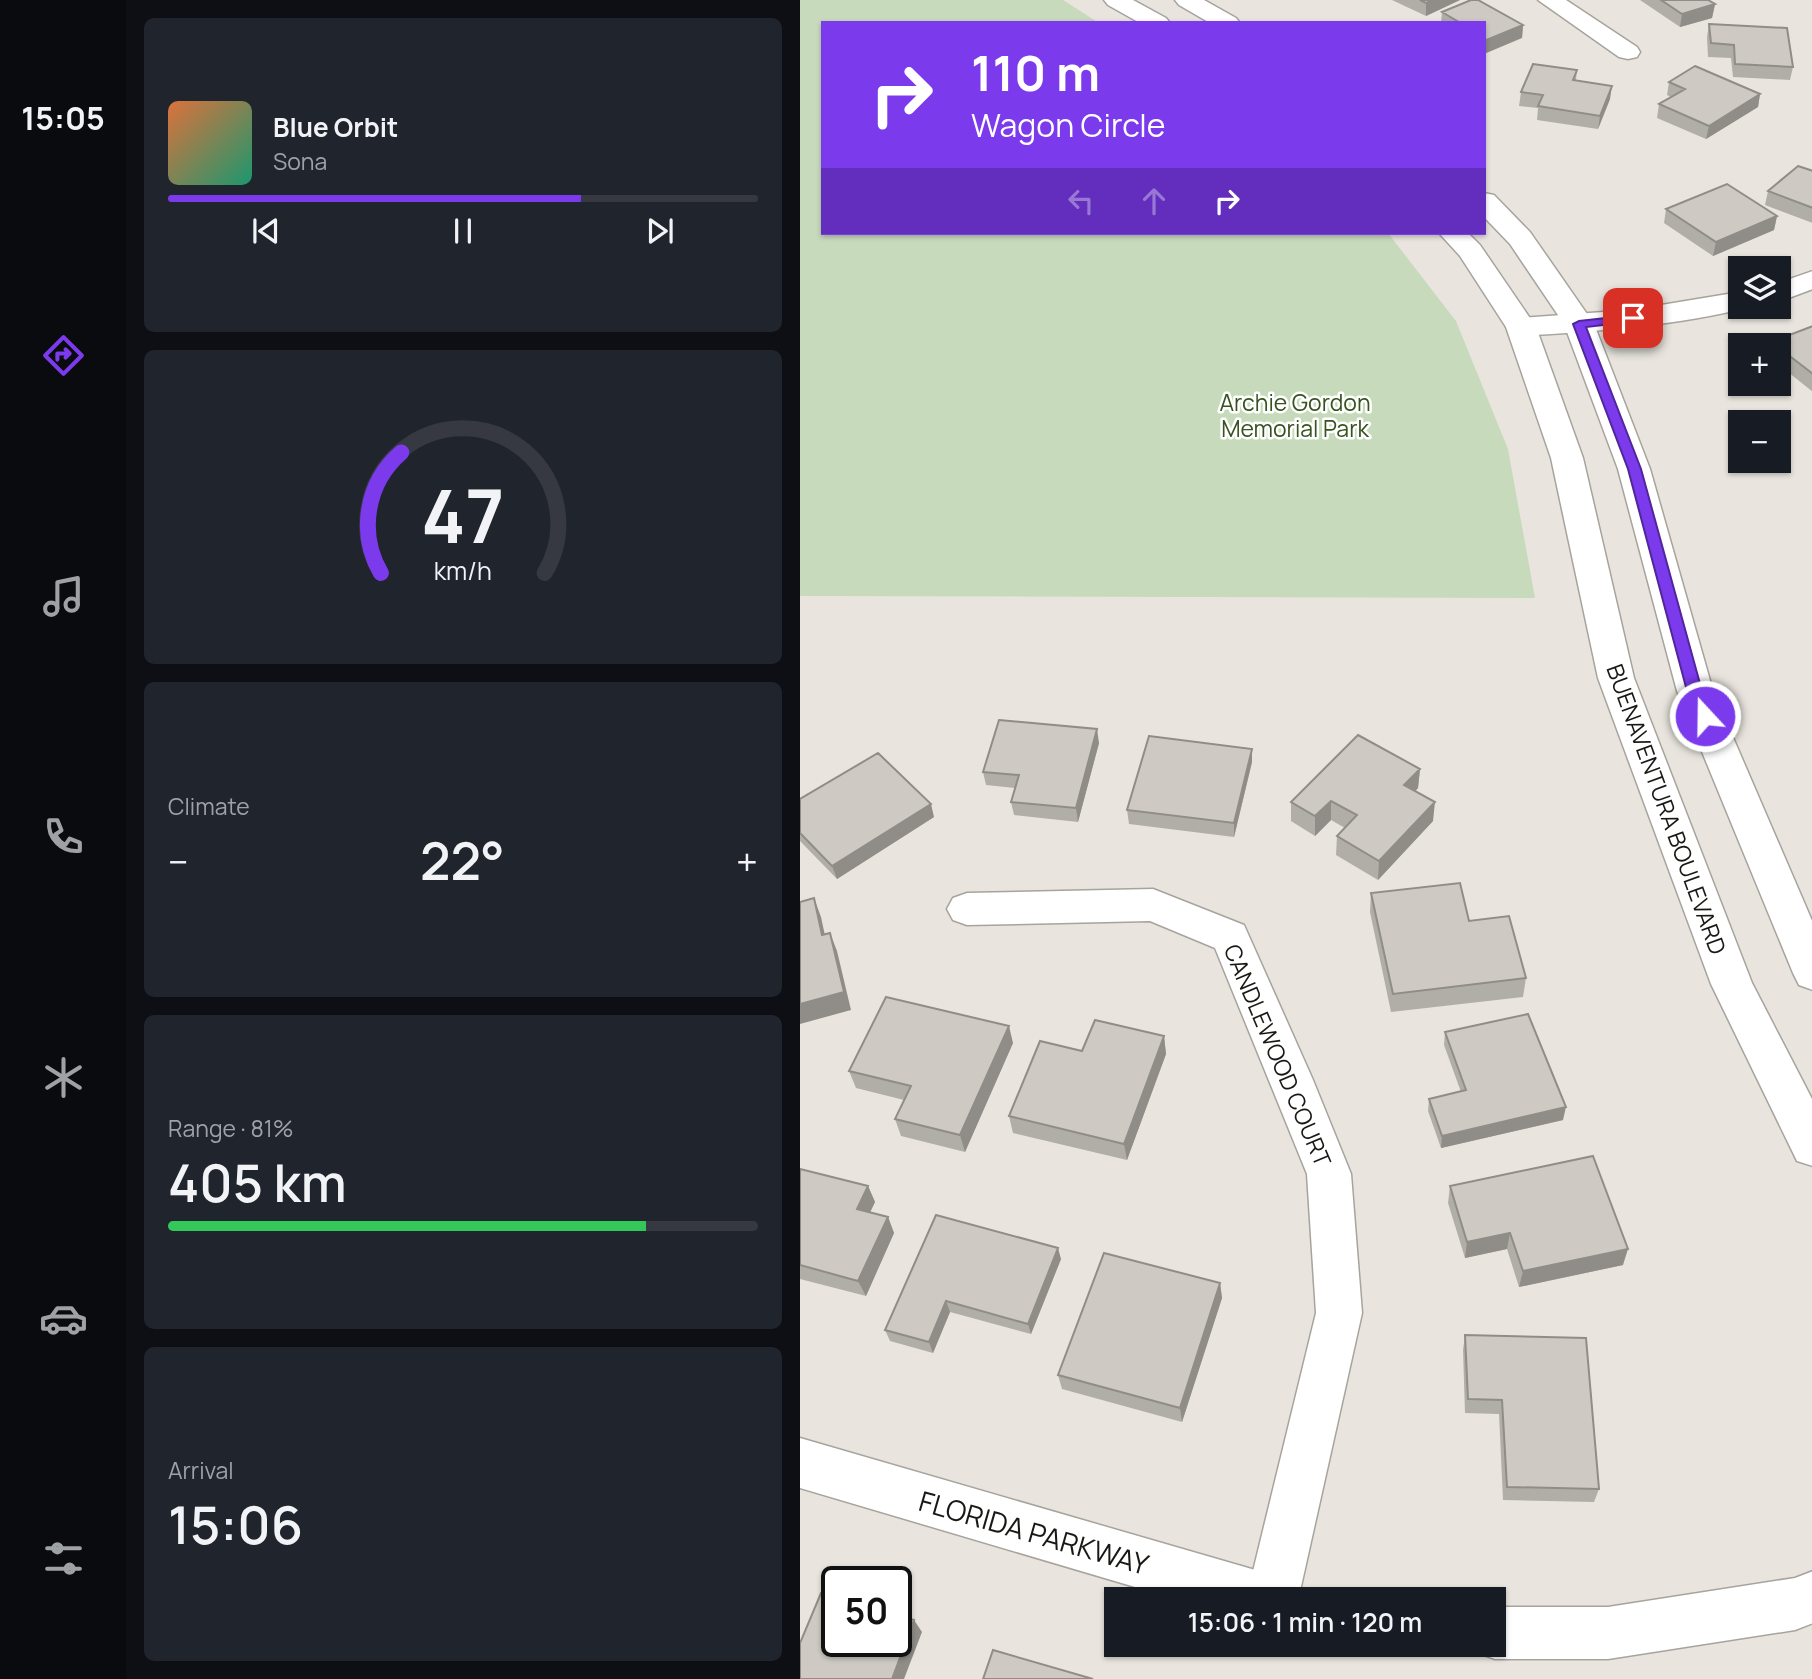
<!DOCTYPE html>
<meta charset="utf-8">
<style>
:root{--surface:#171b24;--page:#20242c;--text:#f1f3f6;--muted:#9ea1a6;--line:#363941;--accent:#7c3aed}
body{margin:0;font-family:Manrope,sans-serif;background:var(--page);color:var(--text);height:100vh;display:flex;flex-direction:column;font-size:26px;white-space:nowrap}
*{box-sizing:border-box;margin:0}
p{font-size:23px;color:var(--muted)}
.icon{flex:none;width:38px;height:38px;fill:none;stroke:currentColor;stroke-width:2;stroke-linecap:round;stroke-linejoin:round}
.map{position:relative;flex:1;overflow:hidden}
.panel{display:flex;flex-direction:column;gap:18px;padding:18px;background:#0d0f14;width:674px}
.panel>*{flex:none}
.guide{position:absolute;left:21px;top:21px;width:665px;height:214px;border-radius:0px;box-shadow:0 2px 5px #0004;background:#7c3aed;color:#fff;overflow:hidden}
.buttons{position:absolute;left:928px;top:256px;display:grid;gap:14px}
.buttons a{display:grid;place-items:center;width:63px;height:63px;border-radius:0px;background:var(--surface);box-shadow:0 2px 5px #0004;font-size:35px}
.speed{position:absolute;left:21px;top:1566px;display:flex;gap:14px;font-size:35px;font-weight:700;text-align:center}
.speed>*{display:grid;place-content:center;width:91px;height:91px;border-radius:50%;background:var(--surface);box-shadow:0 2px 5px #0004;line-height:1}
.speed .limit{border:4px solid #111;border-radius:10px;background:#fff;color:#111}
.pin{position:absolute;display:grid;place-items:center;width:60px;height:60px;color:#fff;margin:-30px;border-radius:14px;box-shadow:0 4px 10px #0006}
.me{position:absolute;width:77px;margin:-38px;rotate:339deg;stroke-linejoin:round;filter:drop-shadow(0 0 5px #0008)}
.turn{display:flex;align-items:center;gap:24px;height:147px;padding:0 35px;font-size:32px}
.turn .icon{width:91px;height:91px;stroke-width:2.5}
.turn b{display:block;font-size:49px;line-height:60px}
.lanes{display:flex;align-items:center;height:66px;padding:0 35px;background:#0003;justify-content:center;gap:35px;direction:ltr}
.lanes .off{opacity:.35}
.big{font-size:52px;font-weight:600;line-height:1.1}
.panel .card{flex:1;display:flex;flex-direction:column;justify-content:center;gap:10px;min-width:0;padding:0 24px;border-radius:10px;background:var(--page)}
.panel .dial{align-items:center;gap:0}
.dial svg{height:182px;overflow:visible;fill:none;stroke:var(--line);stroke-width:7;stroke-linecap:round;text-anchor:middle}
.dial text{fill:var(--text);stroke:none}
.song{display:flex;align-items:center;gap:21px}
.cover{width:84px;height:84px;border-radius:10px;background:linear-gradient(135deg,hsl(20 70% 55%),hsl(160 70% 35%))}
.played{height:7px;border-radius:4px;background:linear-gradient(90deg,var(--accent) 70%,var(--line) 70%)}
.keys{display:flex;justify-content:space-around;direction:ltr}
.heat{display:flex;justify-content:space-between;align-items:center;font-size:38px;direction:ltr}
.charge{height:10px;border-radius:5px;background:linear-gradient(90deg,#34c759 81%,var(--line) 0)}
.trip{position:absolute;left:304px;top:1587px;width:402px;height:70px;border-radius:0px;background:var(--surface);box-shadow:0 2px 5px #0004;font-weight:600;line-height:70px;text-align:center}
main{display:flex;flex:1;min-height:0}
.menu{display:flex;flex-direction:column;width:126px;justify-content:space-around;align-items:center;background:#090b0e;color:var(--muted)}
.menu .icon{width:49px;height:49px}
.menu .active{color:var(--accent)}
.menu b{font-size:32px;color:var(--text)}
.map>svg:first-child{display:block}
</style>
<main>
<nav class="menu">
<b>15:05</b>
<svg class="icon active" aria-label="directions" viewBox="0 0 24 24"><path d="M12 3l9 9-9 9-9-9zM9 14v-3h6M13 9l2 2-2 2"/></svg>
<svg class="icon" aria-label="music" viewBox="0 0 24 24"><path d="M9 18V5l10-2v13"/><circle cx="6" cy="18" r="3"/><circle cx="16" cy="16" r="3"/></svg>
<svg class="icon" aria-label="phone" viewBox="0 0 24 24"><path d="M5 4h4l2 5-3 2q2 4 5 5l2-3 5 2v4C11 20 4 13 5 4z"/></svg>
<svg class="icon" aria-label="climate" viewBox="0 0 24 24"><path d="M12 3v18M4 7l16 10M4 17L20 7"/></svg>
<svg class="icon" aria-label="car" viewBox="0 0 24 24"><path d="M5 17H2v-5l4-1 3-4h7l3 4 3 1v5h-3M9 17h6M6 11h13"/><circle cx="7" cy="17" r="2"/><circle cx="17" cy="17" r="2"/></svg>
<svg class="icon" aria-label="filters" viewBox="0 0 24 24"><path d="M4 7h16M4 17h16"/><circle cx="9" cy="7" r="2"/><circle cx="15" cy="17" r="2"/></svg>
</nav>
<section class="panel">
<div class="card">
<div class="song"><i class="cover"></i><div><b>Blue Orbit</b><p>Sona</p></div></div>
<div class="played"></div>
<div class="keys"><svg class="icon" aria-label="previous" viewBox="0 0 24 24"><path d="M18 5L8 12l10 7zM5 5v14"/></svg><svg class="icon" aria-label="pause" viewBox="0 0 24 24"><path d="M8 5v14M16 5v14"/></svg><svg class="icon" aria-label="next" viewBox="0 0 24 24"><path d="M6 5l10 7-10 7zM19 5v14"/></svg></div>
</div>
<div class="card dial"><svg viewBox="0 0 100 80">
<path d="M14 69A42 42 0 1 1 86 69"/>
<path d="M14 69A42 42 0 0 1 23 16" stroke="#7c3aed"/>
<text x="50" y="56" font-size="32" font-weight="700">47</text>
<text x="50" y="72" font-size="11">km/h</text>
</svg></div>
<div class="card"><p>Climate</p>
<div class="heat"><a>−</a><b class="big">22°</b><a>+</a></div>
</div>
<div class="card"><p>Range · 81%</p><b class="big">405 km</b><div class="charge"></div></div>
<div class="card"><p>Arrival</p><b class="big">15:06</b></div>
</section>
<div class="map">
<svg width="1013" height="1679" viewBox="0 0 1013 1679">
<rect width="100%" height="100%" fill="#e9e5de"/>
<path fill="#c8dabc" d="M0 0H263L299 23H23V233H588L656 321 708 449 735 598 0 596Z"/>
<g fill="none" stroke-linecap="round" stroke-linejoin="round">
<g stroke="#a7a39d" stroke-width="3">
<path id="street" d="M738 0H766L837 47 840 52 837 57 828 59 819 57Z
M1013 271V289L978 302V283Z
M940 292V306L950 307C875 326 798 331 721 336L711 333 706 327 711 321 721 318 831 310Z
M353 889 444 925 513 1080 551 1174 562 1313 498 1600H446L516 1313 507 1174 415 948 350 921 167 925 153 920 147 909 153 898 167 893Z"/>
</g>
<g stroke="#a7a39d" stroke-width="3">
<path id="secondary" d="M304 0H333L366 18 370 23H340L308 5Z
M375 0H404L436 18 440 23H410L379 5Z
M684 193 694 195 730 232 794 324 850 469 913 691 1013 923V990L999 985 993 973 877 691 818 469 764 324 710 244 684 217Z
M639 233H668L680 245 736 327 783 458 834 678 952 983 1013 1101V1166L997 1161 911 984 798 678 751 458 706 327 660 256Z
M0 1438 469 1574 487 1582 495 1600H379L0 1488Z
M1013 1571V1623L995 1630 808 1659H695L676 1652 674 1645H695V1607H808L995 1578Z"/>
</g>
<use href="#street" fill="#fff" fill-rule="evenodd"/>
<use href="#secondary" fill="#fff" fill-rule="evenodd"/>
</g>
<path fill="#b1aea8" d="M592 0H660L626 16Z
M840 0H908L915 4 912 18 880 27Z
M642 12 723 25 722 38 684 23H641Z
M909 24 993 67 990 80 933 77 931 58 908 57 907 37Z
M777 70 776 80 810 99 798 129 737 120 738 108 719 106 721 92Z
M869 82 960 94 958 107 906 139 857 118 859 104 871 97 867 95Z
M1013 171V223L965 205 968 191Z
M866 209 977 216 974 230 913 256 864 223Z
M1013 326V392L978 364V345H970L971 342Z
M299 743 278 822 214 815 211 802 215 788 186 785 183 772Z
M452 749V762L434 837 329 824 327 810Z
M620 769 618 788 615 791 633 821 578 880 536 855 537 836 545 828 531 820 515 836 491 821V802Z
M0 799 134 817 37 879 0 841Z
M571 893 669 921 726 978 723 997 591 1012 570 912Z
M645 1032 763 1120 641 1148 628 1111 629 1099 661 1092 644 1045Z
M364 1036 366 1054 327 1160 213 1133 209 1116 282 1051Z
M213 1043 165 1152 101 1136 95 1119 104 1100 56 1088 49 1071Z
M0 1169 68 1186 75 1202 70 1212 88 1217 94 1233 66 1296 0 1279Z
M650 1186 823 1265 719 1287 707 1249 665 1258 648 1203Z
M136 1215 261 1259 231 1334 150 1312 133 1353 90 1341 85 1330Z
M420 1283 422 1298 382 1422 262 1389 258 1375Z
M665 1335 799 1489 794 1502 703 1500 699 1414 665 1413 663 1350Z"/>
<path fill="#908d88" d="M633 0H660L626 16V3Z
M915 4 912 18 880 27 882 14Z
M723 25 722 38 684 54V41Z
M812 86 810 99 798 129 800 116Z
M960 94 958 107 906 139 909 126Z
M977 216 974 230 913 256 916 242Z
M297 729 299 743 278 822 276 808Z
M452 749V762L434 837V823Z
M620 769 618 788 603 804 604 785Z
M531 801V820L515 836V816Z
M635 802 633 821 578 880 579 861Z
M131 804 134 817 37 879 32 866Z
M14 898 21 917 29 954 22 935Z
M30 933 37 951 51 1010 0 1024V1004Z
M209 1026 213 1043 165 1152 160 1135Z
M364 1036 366 1054 327 1160 324 1144Z
M766 1107 763 1120 641 1148 642 1136Z
M68 1186 75 1202 64 1225 57 1209Z
M88 1217 94 1233 66 1296 58 1281Z
M710 1233 707 1249 665 1258 667 1242Z
M258 1248 261 1259 231 1334 228 1324Z
M828 1249 823 1265 719 1287 723 1271Z
M420 1283 422 1298 382 1422 380 1408Z
M146 1301 150 1312 133 1353 129 1342Z
M114 1620 122 1632 104 1679H92Z"/>
<path fill="#cecac3" stroke="#908d88" stroke-width="2" d="M620 0H633L626 3Z
M671 0H678L723 25 684 41V23H653L657 21 642 12Z
M861 0H908L915 4 882 14Z
M909 24 987 28 993 67 935 64 934 45 911 43Z
M733 64 777 70 773 80 812 86 800 116 738 106 743 95 721 92Z
M895 66 960 94 909 126 859 104 885 89 869 82Z
M998 166 1013 171V208L968 191Z
M927 184 977 216 916 242 866 209Z
M1013 326V374L978 347V345H975L971 342Z
M199 720 297 729 276 808 211 802 219 775 183 772Z
M558 735 620 769 604 785 635 802 579 861 537 836 557 815 531 801 515 816 491 802Z
M349 736 452 749 434 823 327 810Z
M78 753 131 804 32 866 0 833V799Z
M660 883 669 921 709 916 726 978 593 994 571 893Z
M14 898 22 935 30 933 44 992 0 1004V902Z
M86 997 209 1026 160 1135 95 1119 111 1086 49 1071Z
M728 1014 766 1107 642 1136 629 1099 666 1090 645 1032Z
M295 1020 364 1036 324 1144 209 1116 240 1041 282 1051Z
M793 1156 828 1249 723 1271 710 1233 667 1242 650 1186Z
M0 1169 68 1186 57 1209 88 1217 58 1281 0 1265Z
M136 1215 258 1248 228 1324 146 1301 129 1342 85 1330Z
M304 1253 420 1283 380 1408 258 1375Z
M665 1335 786 1338 799 1489 707 1487 702 1400 668 1399Z
M21 1593 37 1598V1642H96V1615L114 1620 92 1679H0V1643Z
M193 1650 293 1679H183Z"/>
<path fill="#7c3aed" stroke="#51269a" stroke-width="2" d="M833 315 839 318 837 321 786 327 841 469 902 691 913 716 905 722 900 720 887 691 828 469 773 324 779 321Z"/>
<g text-anchor="middle" dominant-baseline="central" stroke-width="5" stroke-linejoin="round" paint-order="stroke">
<g font-size="23" fill="#38521f" stroke="#fff">
<text x="495" y="402">Archie Gordon<tspan x="495" dy="26">Memorial Park</tspan></text>
</g>
<g font-size="23" fill="#191815" stroke="#fff">
<text transform="translate(867 809) rotate(70)">BUENAVENTURA BOULEVARD</text>
<text transform="translate(478 1055) rotate(67)">CANDLEWOOD COURT</text>
</g>
<g font-size="28" fill="#191815" stroke="#fff">
<text transform="translate(234 1532) rotate(16)">FLORIDA PARKWAY</text>
</g>
</g>
</svg>
<div class="buttons">
<a><svg class="icon" aria-label="layers" viewBox="0 0 24 24"><path d="M12 4l9 5-9 5-9-5zM3 14l9 5 9-5"/></svg></a>
<a>+</a>
<a>−</a>
</div>
<div class="speed"><div class="limit">50</div></div>
<div class="pin" style="left:833px;top:318px;background:#d93025"><svg class="icon" aria-label="arrive" viewBox="0 0 24 24"><path d="M6 21V4h12l-3 4 3 4H6"/></svg></div>
<svg class="me" style="left:905px;top:716px" viewBox="-20 -20 40 40"><circle r="17" fill="#7c3aed" stroke="#fff" stroke-width="3"/><path d="M0-11L8 9 0 5-8 9z" fill="#fff"/></svg>
<div class="trip">15:06 · 1 min · 120 m</div>
<div class="guide">
<div class="turn"><svg class="icon" aria-label="right" viewBox="0 0 24 24"><path d="M7 20v-9h11M14 6l5 5-5 5"/></svg><div><b>110 m</b>Wagon Circle</div></div>
<div class="lanes"><svg class="icon off" aria-label="left" viewBox="0 0 24 24"><path d="M17 20v-9H6M10 6l-5 5 5 5"/></svg><svg class="icon off" aria-label="ahead" viewBox="0 0 24 24"><path d="M12 20V5M6 11l6-6 6 6"/></svg><svg class="icon" aria-label="right" viewBox="0 0 24 24"><path d="M7 20v-9h11M14 6l5 5-5 5"/></svg></div>
</div>
</div>
</main>
